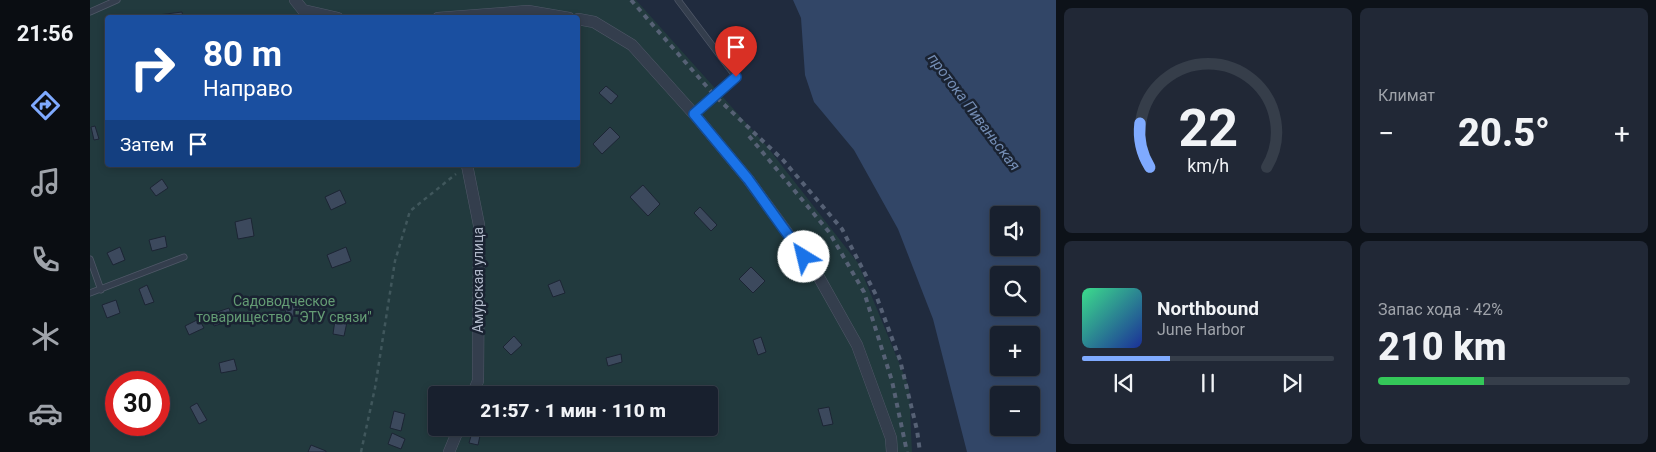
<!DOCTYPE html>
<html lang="ru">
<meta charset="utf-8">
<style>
:root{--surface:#18202e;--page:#212836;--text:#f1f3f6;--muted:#9fa3aa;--line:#363e4a;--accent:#7faaff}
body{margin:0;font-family:Roboto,sans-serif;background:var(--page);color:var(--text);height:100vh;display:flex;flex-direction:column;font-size:19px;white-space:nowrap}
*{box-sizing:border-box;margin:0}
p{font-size:16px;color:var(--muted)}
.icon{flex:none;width:28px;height:28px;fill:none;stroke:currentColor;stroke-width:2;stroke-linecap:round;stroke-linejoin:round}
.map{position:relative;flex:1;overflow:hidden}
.panel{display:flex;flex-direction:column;gap:8px;padding:8px;background:#0d1219;width:600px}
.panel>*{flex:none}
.top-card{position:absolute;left:15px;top:15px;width:475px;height:152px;border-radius:5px;box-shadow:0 2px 8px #0003,0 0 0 1px var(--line);background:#1a4fa0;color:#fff;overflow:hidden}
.tools{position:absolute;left:900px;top:206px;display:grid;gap:10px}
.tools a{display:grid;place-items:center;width:50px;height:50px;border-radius:5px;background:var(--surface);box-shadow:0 2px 8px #0003,0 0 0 1px var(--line);font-size:25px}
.speed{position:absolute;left:15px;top:371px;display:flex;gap:10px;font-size:25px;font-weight:700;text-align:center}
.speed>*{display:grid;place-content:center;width:65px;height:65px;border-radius:50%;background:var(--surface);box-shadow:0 2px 8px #0003,0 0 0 1px var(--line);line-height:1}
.speed .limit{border:8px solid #d22;background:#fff;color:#111}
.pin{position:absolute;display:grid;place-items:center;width:42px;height:42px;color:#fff;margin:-51px -21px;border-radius:50% 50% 50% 0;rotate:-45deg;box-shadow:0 0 5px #0007}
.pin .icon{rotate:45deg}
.me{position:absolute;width:55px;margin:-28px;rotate:324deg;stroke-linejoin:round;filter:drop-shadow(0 0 4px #0008)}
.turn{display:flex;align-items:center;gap:18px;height:105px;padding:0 15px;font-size:22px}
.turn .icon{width:65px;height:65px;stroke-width:2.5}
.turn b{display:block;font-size:35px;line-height:42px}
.then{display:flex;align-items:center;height:48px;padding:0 15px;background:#0003;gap:10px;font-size:19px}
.big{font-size:38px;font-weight:800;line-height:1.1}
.panel .tile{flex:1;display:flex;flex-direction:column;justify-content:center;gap:8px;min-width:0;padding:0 18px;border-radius:8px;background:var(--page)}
.panel .dial{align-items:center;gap:0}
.dial svg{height:130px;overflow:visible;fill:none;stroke:var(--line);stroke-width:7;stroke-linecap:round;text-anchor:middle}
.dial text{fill:var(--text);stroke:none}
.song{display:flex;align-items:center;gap:15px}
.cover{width:60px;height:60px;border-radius:8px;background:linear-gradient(135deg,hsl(150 70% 55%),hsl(230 70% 35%))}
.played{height:5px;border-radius:2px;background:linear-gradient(90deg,var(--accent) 35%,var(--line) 35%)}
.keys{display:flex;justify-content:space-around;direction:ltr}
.heat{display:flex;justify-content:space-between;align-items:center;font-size:28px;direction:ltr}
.charge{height:8px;border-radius:4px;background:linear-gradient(90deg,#34c759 42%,var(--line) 0)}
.panel .tiles{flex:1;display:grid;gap:8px;grid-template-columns:repeat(2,1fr)}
.trip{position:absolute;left:338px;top:386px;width:290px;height:50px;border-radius:5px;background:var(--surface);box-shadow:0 2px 8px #0003,0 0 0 1px var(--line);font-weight:800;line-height:50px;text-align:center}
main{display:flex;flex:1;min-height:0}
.tabs{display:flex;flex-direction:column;width:90px;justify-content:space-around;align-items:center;background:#0a0d12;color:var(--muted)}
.tabs .icon{width:35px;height:35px}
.tabs .current{color:var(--accent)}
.tabs b{font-size:22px;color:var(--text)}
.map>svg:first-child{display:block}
</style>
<main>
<nav class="tabs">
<b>21:56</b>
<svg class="icon current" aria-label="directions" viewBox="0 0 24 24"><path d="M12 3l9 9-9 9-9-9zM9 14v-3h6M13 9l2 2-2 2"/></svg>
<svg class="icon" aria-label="music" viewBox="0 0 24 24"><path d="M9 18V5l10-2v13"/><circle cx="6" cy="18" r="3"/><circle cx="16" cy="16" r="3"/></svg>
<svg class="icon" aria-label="phone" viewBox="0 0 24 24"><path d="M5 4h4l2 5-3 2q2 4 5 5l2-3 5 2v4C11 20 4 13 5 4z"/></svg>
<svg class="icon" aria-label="climate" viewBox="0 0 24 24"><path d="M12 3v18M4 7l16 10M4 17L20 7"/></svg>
<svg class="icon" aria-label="car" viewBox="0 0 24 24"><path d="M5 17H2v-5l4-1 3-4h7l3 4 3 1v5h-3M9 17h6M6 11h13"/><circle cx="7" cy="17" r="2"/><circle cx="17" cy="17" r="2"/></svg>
</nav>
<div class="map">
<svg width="966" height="452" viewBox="0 0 966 452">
<rect width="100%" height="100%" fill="#202b3e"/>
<path fill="#223a3e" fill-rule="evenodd" d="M0 0H546L675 144 768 263 819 387 822 452H0ZM18 18H488V165H18ZM26 382H69V425H26ZM346 395H619V428H346Z"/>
<path fill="#324667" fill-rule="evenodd" d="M703 0H966V452H877L843 319 808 229 764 150 724 102 715 75 711 18ZM909 215H941V248H909ZM909 275H941V308H909ZM909 335H941V368H909ZM909 395H941V428H909Z"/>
<path fill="#3c495d" stroke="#1c2534" d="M92 12 93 18H68V15Z
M516 86 528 96 521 104 509 93Z
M5 126 9 139 4 140 1 127Z
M520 127 530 137 512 154 503 144Z
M72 179 78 188 66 196 60 188Z
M553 185 570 204 558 216 540 197Z
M250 190 256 203 241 210 235 197Z
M610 207 627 225 621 231 604 213Z
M161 218 164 236 148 239 145 222Z
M75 236 77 247 62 251 59 240Z
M30 247 35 260 23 265 17 253Z
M256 247 261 261 242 268 237 255Z
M661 267 675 281 663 293 649 279Z
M470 280 475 293 463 297 458 285Z
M57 285 64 302 55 305 49 289Z
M26 300 30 313 17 318 12 305Z
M208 301 211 314 197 318 194 305Z
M139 308 143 320 124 326 121 314Z
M109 319 114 328 99 335 95 326Z
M245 320 257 322 254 336 243 334Z
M424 336 432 345 421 355 413 347Z
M671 337 676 352 668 355 663 340Z
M531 354 532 362 518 366 516 358Z
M144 359 147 370 131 373 129 363Z
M107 403 117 420 109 424 100 407Z
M739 407 743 424 733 426 728 409Z
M304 411 315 414 311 431 300 428Z
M51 425H60L63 432 55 436Z
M383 429 391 431 388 445 379 443Z
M302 433 315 439 311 449 298 444Z
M221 445 236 451V452H218Z"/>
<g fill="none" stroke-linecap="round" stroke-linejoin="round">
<g stroke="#505868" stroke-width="7">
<path id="lane" d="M588 0 646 77 604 114
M0 12 27 0
M0 259 11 290
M0 293 94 257"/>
</g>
<g stroke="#505868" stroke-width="12">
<path id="street" d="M205 0 213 10 248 18
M348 18 438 11 479 18
M488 19 504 22 542 45 604 114 658 179 726 272 767 345 801 438 802 452
M377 165 389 225 388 381 382 395
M359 452 369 428"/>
</g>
<path stroke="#40575c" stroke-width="2.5" stroke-dasharray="4 4" stroke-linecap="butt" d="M271 452 285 388 305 261 320 211 366 174"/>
<use href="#lane" stroke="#343e4d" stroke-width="5.5"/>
<use href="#street" stroke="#343e4d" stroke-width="11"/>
<path stroke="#566175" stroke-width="4" stroke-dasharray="5 5" stroke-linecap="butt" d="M541 0 625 96 693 160 752 229 786 295 810 360 827 430 830 452
M659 136 739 232 774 292 802 381 817 452"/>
</g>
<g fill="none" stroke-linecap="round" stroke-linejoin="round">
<g stroke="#114b97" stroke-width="12">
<path id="route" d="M646 77 604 114 658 179 714 257"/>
</g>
<use href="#route" stroke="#1a73e8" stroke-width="9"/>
</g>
<g text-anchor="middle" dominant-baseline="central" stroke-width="5" stroke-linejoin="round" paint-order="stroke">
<g font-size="14" fill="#b0b8c9" stroke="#1a2332">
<text transform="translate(388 280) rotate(-90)">Амурская улица</text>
</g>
<g font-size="14" fill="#649c74" stroke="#1a2332">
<text x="194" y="301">Садоводческое<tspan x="194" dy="16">товарищество "ЭТУ связи"</tspan></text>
</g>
<g font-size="15" font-style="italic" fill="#748db4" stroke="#1a2332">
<text transform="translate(884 112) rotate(53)">протока Пиваньская</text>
</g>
</g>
</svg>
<div class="tools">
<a><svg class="icon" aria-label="sound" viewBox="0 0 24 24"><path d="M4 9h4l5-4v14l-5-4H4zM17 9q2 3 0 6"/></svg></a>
<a><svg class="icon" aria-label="search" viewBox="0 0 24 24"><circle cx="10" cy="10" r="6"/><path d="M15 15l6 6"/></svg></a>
<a>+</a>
<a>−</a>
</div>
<div class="speed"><div class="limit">30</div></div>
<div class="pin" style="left:646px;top:77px;background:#d93025"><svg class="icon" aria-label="arrive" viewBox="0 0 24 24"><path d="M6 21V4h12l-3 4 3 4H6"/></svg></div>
<svg class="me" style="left:714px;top:257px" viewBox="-20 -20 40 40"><circle r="19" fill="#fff"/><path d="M0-13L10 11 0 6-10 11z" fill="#1a73e8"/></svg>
<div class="trip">21:57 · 1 мин · 110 m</div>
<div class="top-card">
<div class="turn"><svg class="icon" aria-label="right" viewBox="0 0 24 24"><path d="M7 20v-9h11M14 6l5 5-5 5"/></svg><div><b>80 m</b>Направо</div></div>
<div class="then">Затем<svg class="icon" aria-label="arrive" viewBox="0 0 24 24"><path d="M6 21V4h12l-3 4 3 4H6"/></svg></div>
</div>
</div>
<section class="panel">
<div class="tiles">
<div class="tile dial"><svg viewBox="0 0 100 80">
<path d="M14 69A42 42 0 1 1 86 69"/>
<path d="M14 69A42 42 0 0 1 8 42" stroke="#7faaff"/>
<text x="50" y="56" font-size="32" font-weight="700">22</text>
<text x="50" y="72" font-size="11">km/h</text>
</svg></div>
<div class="tile"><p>Климат</p>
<div class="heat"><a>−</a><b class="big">20.5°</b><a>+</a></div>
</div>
<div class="tile">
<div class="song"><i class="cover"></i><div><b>Northbound</b><p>June Harbor</p></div></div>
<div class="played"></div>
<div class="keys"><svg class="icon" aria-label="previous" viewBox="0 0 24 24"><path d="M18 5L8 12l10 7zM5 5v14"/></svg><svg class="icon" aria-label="pause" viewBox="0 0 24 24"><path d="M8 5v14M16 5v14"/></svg><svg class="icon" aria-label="next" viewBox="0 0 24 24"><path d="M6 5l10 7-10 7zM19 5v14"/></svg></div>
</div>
<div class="tile"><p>Запас хода · 42%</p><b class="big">210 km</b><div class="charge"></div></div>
</div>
</section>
</main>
